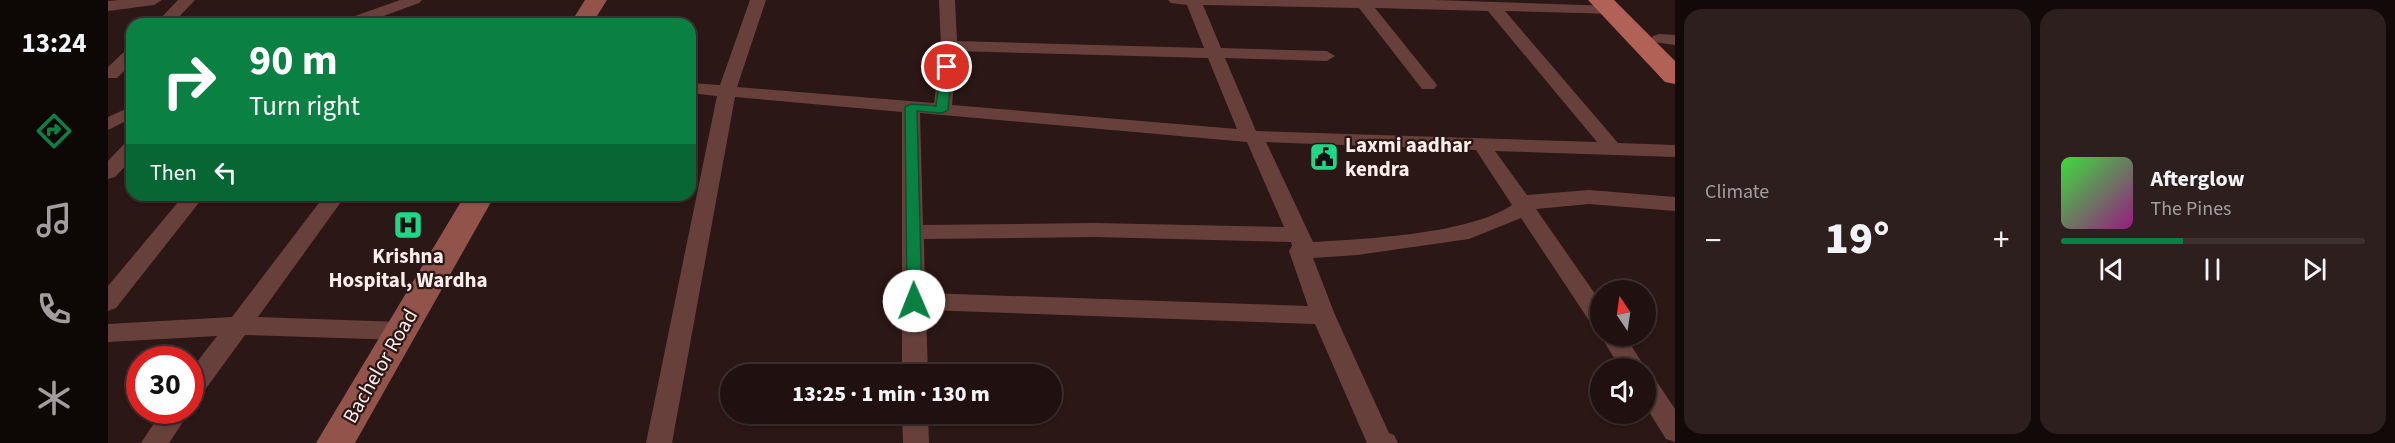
<!DOCTYPE html>
<meta charset="utf-8">
<style>
:root{--surface:#201110;--page:#2d1f1e;--text:#f1f3f6;--muted:#a29d9f;--line:#3d3130;--accent:#0b8043}
body{margin:0;font-family:"Source Sans 3",sans-serif;background:var(--page);color:var(--text);height:100vh;display:flex;flex-direction:column;font-size:22px;white-space:nowrap}
*{box-sizing:border-box;margin:0}
p{font-size:20px;color:var(--muted)}
.icon{flex:none;width:33px;height:33px;fill:none;stroke:currentColor;stroke-width:2;stroke-linecap:round;stroke-linejoin:round}
.map{position:relative;flex:1;overflow:hidden}
.drawer{display:flex;flex-direction:column;gap:9px;padding:9px;background:#120909;width:720px}
.drawer>*{flex:none}
.hud{position:absolute;left:18px;top:18px;width:570px;height:183px;border-radius:18px;box-shadow:0 2px 4px #0004,0 0 0 2px var(--line);background:#0b8043;color:#fff;overflow:hidden}
.needle{width:39px;rotate:347deg}
.fabs{position:absolute;left:1482px;top:280px;display:grid;gap:12px}
.fabs a{display:grid;place-items:center;width:66px;height:66px;border-radius:50%;background:var(--surface);box-shadow:0 2px 4px #0004,0 0 0 2px var(--line);font-size:30px}
.speed{position:absolute;left:18px;top:346px;display:flex;gap:12px;font-size:30px;font-weight:700;text-align:center}
.speed>*{display:grid;place-content:center;width:78px;height:78px;border-radius:50%;background:var(--surface);box-shadow:0 2px 4px #0004,0 0 0 2px var(--line);line-height:1}
.speed .limit{border:9px solid #d22;background:#fff;color:#111}
.pin{position:absolute;display:grid;place-items:center;width:51px;height:51px;color:#fff;margin:-26px;border:3px solid #fff;border-radius:50%;box-shadow:0 2px 6px #0007}
.me{position:absolute;width:66px;margin:-33px;rotate:359deg;stroke-linejoin:round;filter:drop-shadow(0 0 4px #0008)}
.turn{display:flex;align-items:center;gap:21px;height:126px;padding:0 24px;font-size:27px}
.turn .icon{width:78px;height:78px;stroke-width:2.5}
.turn b{display:block;font-size:42px;line-height:51px}
.then{display:flex;align-items:center;height:57px;padding:0 24px;background:#0003;gap:12px;font-size:22px}
.big{font-size:45px;font-weight:800;line-height:1.1}
.drawer .tile{flex:1;display:flex;flex-direction:column;justify-content:center;gap:9px;min-width:0;padding:0 21px;border-radius:18px;background:var(--page)}
.song{display:flex;align-items:center;gap:18px}
.cover{width:72px;height:72px;border-radius:9px;background:linear-gradient(135deg,hsl(120 70% 55%),hsl(310 70% 35%))}
.played{height:6px;border-radius:3px;background:linear-gradient(90deg,var(--accent) 40%,var(--line) 40%)}
.keys{display:flex;justify-content:space-around;direction:ltr}
.heat{display:flex;justify-content:space-between;align-items:center;font-size:33px;direction:ltr}
.drawer .tiles{flex:1;display:grid;gap:9px;grid-template-columns:repeat(2,1fr)}
.trip{position:absolute;left:612px;top:364px;width:342px;height:60px;border-radius:30px;background:var(--surface);box-shadow:0 2px 4px #0004,0 0 0 2px var(--line);font-weight:800;line-height:60px;text-align:center}
main{display:flex;flex:1;min-height:0}
.menu{display:flex;flex-direction:column;width:108px;justify-content:space-around;align-items:center;background:#0d0706;color:var(--muted)}
.menu .icon{width:42px;height:42px}
.menu .on{color:var(--accent)}
.menu b{font-size:27px;color:var(--text)}
.map>svg:first-child{display:block}
</style>
<main>
<nav class="menu">
<b>13:24</b>
<svg class="icon on" aria-label="directions" viewBox="0 0 24 24"><path d="M12 3l9 9-9 9-9-9zM9 14v-3h6M13 9l2 2-2 2"/></svg>
<svg class="icon" aria-label="music" viewBox="0 0 24 24"><path d="M9 18V5l10-2v13"/><circle cx="6" cy="18" r="3"/><circle cx="16" cy="16" r="3"/></svg>
<svg class="icon" aria-label="phone" viewBox="0 0 24 24"><path d="M5 4h4l2 5-3 2q2 4 5 5l2-3 5 2v4C11 20 4 13 5 4z"/></svg>
<svg class="icon" aria-label="climate" viewBox="0 0 24 24"><path d="M12 3v18M4 7l16 10M4 17L20 7"/></svg>
</nav>
<div class="map">
<svg width="1567" height="443" viewBox="0 0 1567 443">
<rect width="100%" height="100%" fill="#2b1715"/>
<g fill="none" stroke-linecap="round" stroke-linejoin="round">
<path fill="#68403b" fill-rule="evenodd" d="M11 0H54L46 5 0 11V1Z
M70 0H87L64 24H47Z
M292 0H314L311 3 254 24H231L233 21Z
M642 0H658L629 87 826 103 833 46 831 0H847L849 41 1096 48 1079 5 1063 3 1060 0H1326L1503 6 1511 11 1508 14 1397 11 1510 143 1567 145V157L1387 151 1419 195 1481 190 1567 197V211L1481 204 1428 209 1492 301V328L1484 325 1413 218 1361 239 1249 255 1205 258 1227 315 1281 433 1286 435 1290 443H1259L1207 324 818 310 820 375H794V112L627 97 564 443H538L609 96 582 93V83L612 85ZM1095 5 1251 8 1314 89H1326L1329 85 1267 8 1380 11 1489 142 1148 131 1117 58 1219 61 1227 56 1219 51 1113 48ZM849 51 1100 58 1129 129 844 105ZM812 113 1139 142 1176 227 987 223 815 225ZM1158 142 1368 150 1404 205C1361 234 1258 239 1205 242ZM987 237 1183 242 1184 246 1181 251 1200 306 817 293 816 239Z
M1551 34 1567 35V45L1545 42 1543 39 1545 36Z
M24 49V63L9 78H0V67L18 50Z
M24 106V118L0 130V117Z
M24 141V159L7 177 0 179V161L17 143Z
M76 195H97L8 308 0 311V286Z
M217 195H238L150 317 293 322 301 324 305 331 301 338 293 340 137 335 91 398 82 401V371L109 336 0 342V324L124 317Z
M1492 335 1517 336 1538 369V371V369H1513Z
M1538 376 1547 379 1567 409V442L1558 439 1538 407Z
M54 411H82L61 443H33Z
M794 414H820L821 443H795Z"/>
<path fill="#92534b" fill-rule="evenodd" d="M477 0H499L484 24H462Z
M357 195H387L247 443H208Z"/>
<path fill="#b26157" fill-rule="evenodd" d="M1480 0H1506L1567 61V84L1557 82Z"/>
</g>
<path fill="#0b8043" stroke="#07532c" stroke-width="1.5" d="M839 64 844 67 840 110 834 113 809 111 814 301 812 305H801L799 301 797 107 803 104 828 106 833 67Z"/>
<defs>
<g id="civic-square" transform="scale(1.5)"><rect x="-9" y="-9" width="18" height="18" rx="4" fill="#1ed888" stroke="#2b1715"/><path d="M-.6-6.5H3V-4.5H.6V-3L4-1V1h2V6H-6V1h2V-1L-.6-3ZM-1.2 2.5V6h2.4V2.5Z" fill="#111"/></g>
<g id="hospital-square" transform="scale(1.5)"><rect x="-9" y="-9" width="18" height="18" rx="4" fill="#1ed888" stroke="#2b1715"/><path d="M-5-5h3v3.5h4V-5h3V5h-3V1.5h-4V5h-3Z" fill="#111"/></g>
</defs>
<g fill-rule="evenodd">
<use href="#civic-square" x="1216" y="157"/>
<use href="#hospital-square" x="300" y="225"/>
</g>
<g text-anchor="middle" dominant-baseline="central" stroke-width="4.5" stroke-linejoin="round" paint-order="stroke">
<g font-size="21" font-weight="bold" fill="#fbedea" stroke="#2b1715" text-anchor="start">
<text x="1237" y="145">Laxmi aadhar<tspan x="1237" dy="24">kendra</tspan></text>
<text x="300" y="256" text-anchor="middle">Krishna<tspan x="300" dy="24">Hospital, Wardha</tspan></text>
</g>
<g font-size="21" fill="#fbedea" stroke="#2b1715">
<text transform="translate(272 366) rotate(-60)">Bachelor Road</text>
</g>
</g>
</svg>
<div class="fabs">
<a><svg class="needle" viewBox="-14 -14 28 28"><path d="M0-13l5 13h-10z" fill="#e53935"/><path d="M0 13l5-13h-10z" fill="#a29d9f"/></svg></a>
<a><svg class="icon" aria-label="sound" viewBox="0 0 24 24"><path d="M4 9h4l5-4v14l-5-4H4zM17 9q2 3 0 6"/></svg></a>
</div>
<div class="speed"><div class="limit">30</div></div>
<div class="pin" style="left:839px;top:67px;background:#d93025"><svg class="icon" aria-label="arrive" viewBox="0 0 24 24"><path d="M6 21V4h12l-3 4 3 4H6"/></svg></div>
<svg class="me" style="left:806px;top:301px" viewBox="-20 -20 40 40"><circle r="19" fill="#fff"/><path d="M0-13L10 11 0 6-10 11z" fill="#0b8043"/></svg>
<div class="trip">13:25 · 1 min · 130 m</div>
<div class="hud">
<div class="turn"><svg class="icon" aria-label="right" viewBox="0 0 24 24"><path d="M7 20v-9h11M14 6l5 5-5 5"/></svg><div><b>90 m</b>Turn right</div></div>
<div class="then">Then<svg class="icon" aria-label="left" viewBox="0 0 24 24"><path d="M17 20v-9H6M10 6l-5 5 5 5"/></svg></div>
</div>
</div>
<section class="drawer">
<div class="tiles">
<div class="tile"><p>Climate</p>
<div class="heat"><a>−</a><b class="big">19°</b><a>+</a></div>
</div>
<div class="tile">
<div class="song"><i class="cover"></i><div><b>Afterglow</b><p>The Pines</p></div></div>
<div class="played"></div>
<div class="keys"><svg class="icon" aria-label="previous" viewBox="0 0 24 24"><path d="M18 5L8 12l10 7zM5 5v14"/></svg><svg class="icon" aria-label="pause" viewBox="0 0 24 24"><path d="M8 5v14M16 5v14"/></svg><svg class="icon" aria-label="next" viewBox="0 0 24 24"><path d="M6 5l10 7-10 7zM19 5v14"/></svg></div>
</div>
</div>
</section>
</main>
